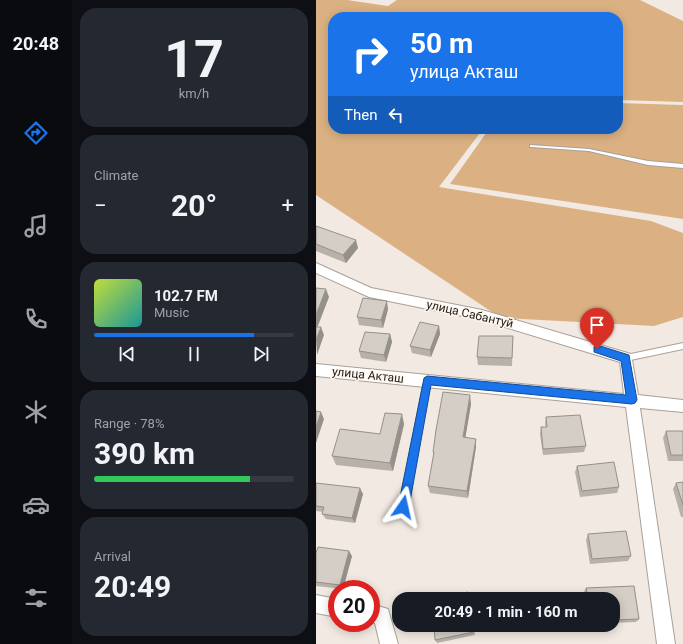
<!DOCTYPE html>
<meta charset="utf-8">
<style>
:root{--surface:#171b24;--page:#242831;--text:#f1f3f6;--muted:#9ea1a6;--line:#363941;--accent:#1a73e8}
body{margin:0;font-family:Roboto,sans-serif;background:var(--page);color:var(--text);height:100vh;display:flex;flex-direction:column;font-size:15px;white-space:nowrap}
*{box-sizing:border-box;margin:0}
p{font-size:13px;color:var(--muted)}
.icon{flex:none;width:22px;height:22px;fill:none;stroke:currentColor;stroke-width:2;stroke-linecap:round;stroke-linejoin:round}
.map{position:relative;flex:1;overflow:hidden}
.panel{display:flex;flex-direction:column;gap:8px;padding:8px;background:#0d0f14;width:244px}
.panel>*{flex:none}
.hud{position:absolute;left:12px;top:12px;width:295px;height:122px;border-radius:16px;box-shadow:0 2px 10px #0003;background:#1a73e8;color:#fff;overflow:hidden}
.speed{position:absolute;left:12px;top:580px;display:flex;gap:8px;font-size:20px;font-weight:700;text-align:center}
.speed>*{display:grid;place-content:center;width:52px;height:52px;border-radius:50%;background:var(--surface);box-shadow:0 2px 10px #0003;line-height:1}
.speed .limit{border:6px solid #d22;background:#fff;color:#111}
.pin{position:absolute;display:grid;place-items:center;width:34px;height:34px;color:#fff;margin:-41px -17px;border-radius:50% 50% 50% 0;rotate:-45deg;box-shadow:0 0 4px #0007}
.pin .icon{rotate:45deg}
.me{position:absolute;width:44px;margin:-22px;rotate:11deg;stroke-linejoin:round;filter:drop-shadow(0 0 3px #0008)}
.turn{display:flex;align-items:center;gap:14px;height:84px;padding:0 16px;font-size:18px}
.turn .icon{width:52px;height:52px;stroke-width:2.5}
.turn b{display:block;font-size:28px;line-height:34px}
.then{display:flex;align-items:center;height:38px;padding:0 16px;background:#0003;gap:8px;font-size:15px}
.big{font-size:30px;font-weight:700;line-height:1.1}
.panel .tile{flex:1;display:flex;flex-direction:column;justify-content:center;gap:6px;min-width:0;padding:0 14px;border-radius:16px;background:var(--page)}
.panel .dial{align-items:center;gap:0}
.dial b{font-size:52px;line-height:1}
.song{display:flex;align-items:center;gap:12px}
.cover{width:48px;height:48px;border-radius:6px;background:linear-gradient(135deg,hsl(70 70% 55%),hsl(180 70% 35%))}
.played{height:4px;border-radius:2px;background:linear-gradient(90deg,var(--accent) 80%,var(--line) 80%)}
.keys{display:flex;justify-content:space-around;direction:ltr}
.heat{display:flex;justify-content:space-between;align-items:center;font-size:22px;direction:ltr}
.charge{height:6px;border-radius:3px;background:linear-gradient(90deg,#34c759 78%,var(--line) 0)}
.trip{position:absolute;left:76px;top:592px;width:228px;height:40px;border-radius:16px;background:var(--surface);box-shadow:0 2px 10px #0003;font-weight:700;line-height:40px;text-align:center}
main{display:flex;flex:1;min-height:0}
.tabs{display:flex;flex-direction:column;width:72px;justify-content:space-around;align-items:center;background:#090b0e;color:var(--muted)}
.tabs .icon{width:28px;height:28px}
.tabs .on{color:var(--accent)}
.tabs b{font-size:18px;color:var(--text)}
.map>svg:first-child{display:block}
</style>
<main>
<nav class="tabs">
<b>20:48</b>
<svg class="icon on" aria-label="directions" viewBox="0 0 24 24"><path d="M12 3l9 9-9 9-9-9zM9 14v-3h6M13 9l2 2-2 2"/></svg>
<svg class="icon" aria-label="music" viewBox="0 0 24 24"><path d="M9 18V5l10-2v13"/><circle cx="6" cy="18" r="3"/><circle cx="16" cy="16" r="3"/></svg>
<svg class="icon" aria-label="phone" viewBox="0 0 24 24"><path d="M5 4h4l2 5-3 2q2 4 5 5l2-3 5 2v4C11 20 4 13 5 4z"/></svg>
<svg class="icon" aria-label="climate" viewBox="0 0 24 24"><path d="M12 3v18M4 7l16 10M4 17L20 7"/></svg>
<svg class="icon" aria-label="car" viewBox="0 0 24 24"><path d="M5 17H2v-5l4-1 3-4h7l3 4 3 1v5h-3M9 17h6M6 11h13"/><circle cx="7" cy="17" r="2"/><circle cx="17" cy="17" r="2"/></svg>
<svg class="icon" aria-label="filters" viewBox="0 0 24 24"><path d="M4 7h16M4 17h16"/><circle cx="9" cy="7" r="2"/><circle cx="15" cy="17" r="2"/></svg>
</nav>
<section class="panel">
<div class="tile dial"><b>17</b><p>km/h</p></div>
<div class="tile"><p>Climate</p>
<div class="heat"><a>−</a><b class="big">20°</b><a>+</a></div>
</div>
<div class="tile">
<div class="song"><i class="cover"></i><div><b>102.7 FM</b><p>Music</p></div></div>
<div class="played"></div>
<div class="keys"><svg class="icon" aria-label="previous" viewBox="0 0 24 24"><path d="M18 5L8 12l10 7zM5 5v14"/></svg><svg class="icon" aria-label="pause" viewBox="0 0 24 24"><path d="M8 5v14M16 5v14"/></svg><svg class="icon" aria-label="next" viewBox="0 0 24 24"><path d="M6 5l10 7-10 7zM19 5v14"/></svg></div>
</div>
<div class="tile"><p>Range · 78%</p><b class="big">390 km</b><div class="charge"></div></div>
<div class="tile"><p>Arrival</p><b class="big">20:49</b></div>
</section>
<div class="map">
<svg width="367" height="644" viewBox="0 0 367 644">
<rect width="100%" height="100%" fill="#f2eae2"/>
<path fill="#dbb183" d="M0 0H31L72 6 81 0H324L367 21V102L302 100V17H17V129H167L123 187 335 221 367 233V317L338 326 185 318 0 195Z
M302 103 367 105V219L134 184 173 129H302Z"/>
<g fill="none" stroke-linecap="round" stroke-linejoin="round">
<g stroke="#a8a099" stroke-width="2">
<path id="service" d="M214 145 273 149 332 161 367 164V168L332 165 273 151 216 147H214Z
M367 343V349L310 361 308 360 307 358 308 356 310 355Z
M111 378 113 379 114 381 91 507 90 510 87 511 84 510 83 507 108 381 109 379Z"/>
</g>
<g stroke="#a8a099" stroke-width="2">
<path id="minor" d="M0 263 55 288 166 310 315 354 322 395 367 400V412L324 408 359 644H341L310 407 0 376V364L308 394 304 362 166 320 53 297 0 273Z
M0 595 21 599V617L0 613Z
M55 604 72 609 82 644H64L59 623 55 622Z"/>
</g>
<use href="#service" fill="#fff" fill-rule="evenodd"/>
<use href="#minor" fill="#fff" fill-rule="evenodd"/>
</g>
<path fill="#b7b1aa" d="M0 226 42 248 30 263 0 251Z
M72 309 67 328 43 325 41 317Z
M123 326 124 334 115 357 96 353 94 346Z
M74 334 76 342 70 362 45 358 43 351Z
M197 336 196 366 162 365 161 357Z
M155 404 149 437 160 447 152 498 114 493 112 486 118 456 117 452Z
M230 417 270 446 268 452 227 455 224 434 225 427H230L229 424Z
M88 424 77 471 20 465 16 456 64 434Z
M350 431H367V461H352L347 438Z
M261 466 303 487 301 493 264 497 259 472Z
M367 482V517H365L357 489 360 483Z
M0 483 47 494 39 523 10 519 6 514 7 512 0 511Z
M272 534 315 556 312 561 274 564 270 540Z
M0 553 36 556 27 589 0 586Z
M318 586 323 619 320 622 297 623V599H269L268 592 270 588Z
M157 625 159 635 121 643 119 640Z"/>
<path fill="#95908b" d="M40 240 42 248 30 263 27 255Z
M10 289 13 297 0 331V315Z
M71 301 72 309 67 328 65 320Z
M123 326 124 334 115 357 114 350Z
M5 327 8 335 1 355 0 340Z
M74 334 76 342 70 362 68 355Z
M154 395 155 404 148 446 147 437Z
M5 412 8 419 0 443V427Z
M86 414 88 424 77 471 74 463Z
M160 439V447L152 498 151 491Z
M44 488 47 494 39 523 36 518Z
M33 551 36 556 27 589 24 585Z"/>
<path fill="#d5cec6" stroke="#95908b" d="M0 226 40 240 27 255 0 244Z
M0 288 10 289 0 315Z
M47 298 71 301 65 320 41 317Z
M104 322 123 326 114 350 94 346Z
M0 327H5L0 340Z
M49 332 74 334 68 355 43 351Z
M163 336H197L196 358 161 357Z
M127 392 154 395 147 437 160 439 151 491 112 486 118 452H117L120 430Z
M0 411 5 412 0 427Z
M69 413 86 414 74 463 16 456 24 429 64 434Z
M264 415 270 446 227 449 225 427H231L230 417Z
M350 431H367V455H355Z
M298 462 303 487 266 491 261 466Z
M367 482V505L360 483Z
M0 483 44 488 36 518 6 514 8 507 0 506Z
M310 531 315 556 276 559 272 534Z
M2 547 33 551 24 585 0 582V553Z
M318 586 323 619 297 620V599H272L270 588Z
M152 592 153 599H118Z
M118 625H157L158 632 119 640Z"/>
<path fill="#1a73e8" stroke="#114b97" d="M281 345 313 355 321 400 319 403 316 404 115 385 93 507 91 510 87 512 83 510 82 507 108 378 111 376 310 395 305 361 278 352V347Z"/>
<g text-anchor="middle" dominant-baseline="central" stroke-width="3" stroke-linejoin="round" paint-order="stroke">
<g font-size="12" fill="#201d1a" stroke="#fff7ef">
<text transform="translate(154 314) rotate(13)">улица Сабантуй</text>
<text transform="translate(52 375) rotate(6)">улица Акташ</text>
</g>
</g>
</svg>
<div class="speed"><div class="limit">20</div></div>
<div class="pin" style="left:281px;top:349px;background:#d93025"><svg class="icon" aria-label="arrive" viewBox="0 0 24 24"><path d="M6 21V4h12l-3 4 3 4H6"/></svg></div>
<svg class="me" style="left:87px;top:507px" viewBox="-20 -20 40 40"><path d="M0-17L14 15 0 8-14 15z" fill="#1a73e8" stroke="#fff" stroke-width="4"/></svg>
<div class="trip">20:49 · 1 min · 160 m</div>
<div class="hud">
<div class="turn"><svg class="icon" aria-label="right" viewBox="0 0 24 24"><path d="M7 20v-9h11M14 6l5 5-5 5"/></svg><div><b>50 m</b>улица Акташ</div></div>
<div class="then">Then<svg class="icon" aria-label="left" viewBox="0 0 24 24"><path d="M17 20v-9H6M10 6l-5 5 5 5"/></svg></div>
</div>
</div>
</main>
